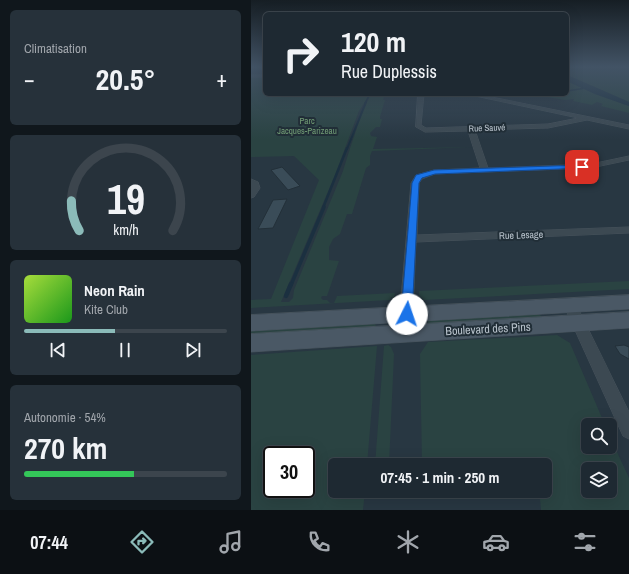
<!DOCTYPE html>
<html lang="fr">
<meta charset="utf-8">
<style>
:root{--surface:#1e2932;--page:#26313a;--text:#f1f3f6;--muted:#a1a6ac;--line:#3c454d;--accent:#8bbbb9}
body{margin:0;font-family:"Archivo Narrow",sans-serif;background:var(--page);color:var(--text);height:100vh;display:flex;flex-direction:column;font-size:15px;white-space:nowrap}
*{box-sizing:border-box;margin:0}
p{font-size:13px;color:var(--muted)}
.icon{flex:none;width:22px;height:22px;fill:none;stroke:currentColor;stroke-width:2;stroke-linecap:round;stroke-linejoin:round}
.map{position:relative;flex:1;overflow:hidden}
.side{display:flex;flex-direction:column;gap:10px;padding:10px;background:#10171c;width:251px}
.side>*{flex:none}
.hud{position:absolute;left:12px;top:12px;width:306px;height:84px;border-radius:6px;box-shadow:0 4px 16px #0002,0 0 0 1px var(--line);background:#1e2932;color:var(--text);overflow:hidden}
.buttons{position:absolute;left:330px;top:418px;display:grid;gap:8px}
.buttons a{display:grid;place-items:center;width:36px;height:36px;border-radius:6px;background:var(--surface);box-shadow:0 4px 16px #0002,0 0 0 1px var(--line);font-size:20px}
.speed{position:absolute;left:12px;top:446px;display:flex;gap:8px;font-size:20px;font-weight:700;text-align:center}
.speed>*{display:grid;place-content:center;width:52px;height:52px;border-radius:50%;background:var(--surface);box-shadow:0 4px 16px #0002,0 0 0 1px var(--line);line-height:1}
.speed .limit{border:2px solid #111;border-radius:6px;background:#fff;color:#111}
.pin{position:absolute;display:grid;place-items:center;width:34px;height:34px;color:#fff;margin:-17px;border-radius:8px;box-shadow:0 2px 6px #0006}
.me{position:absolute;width:44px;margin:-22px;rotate:4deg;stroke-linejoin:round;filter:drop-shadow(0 0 3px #0008)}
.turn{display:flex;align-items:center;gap:14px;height:84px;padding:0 12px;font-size:18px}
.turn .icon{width:52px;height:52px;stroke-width:2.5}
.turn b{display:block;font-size:28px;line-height:34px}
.big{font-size:30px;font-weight:700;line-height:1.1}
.side .card{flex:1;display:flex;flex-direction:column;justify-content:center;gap:6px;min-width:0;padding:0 14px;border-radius:6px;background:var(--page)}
.side .dial{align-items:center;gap:0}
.dial svg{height:104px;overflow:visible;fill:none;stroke:var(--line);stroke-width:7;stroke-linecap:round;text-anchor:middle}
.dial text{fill:var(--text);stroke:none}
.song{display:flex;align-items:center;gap:12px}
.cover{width:48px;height:48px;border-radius:6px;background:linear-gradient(135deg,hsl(80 70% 55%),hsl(120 70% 35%))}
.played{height:4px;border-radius:2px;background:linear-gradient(90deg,var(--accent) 45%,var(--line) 45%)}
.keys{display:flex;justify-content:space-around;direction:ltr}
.heat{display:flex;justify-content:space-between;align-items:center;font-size:22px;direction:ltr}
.charge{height:6px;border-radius:3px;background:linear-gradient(90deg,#34c759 54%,var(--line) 0)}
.trip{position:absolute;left:77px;top:458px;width:224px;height:40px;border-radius:6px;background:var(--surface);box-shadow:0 4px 16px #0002,0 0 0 1px var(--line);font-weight:700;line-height:40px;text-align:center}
.menu{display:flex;height:64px;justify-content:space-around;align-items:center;background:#0c1014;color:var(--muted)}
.menu .icon{width:28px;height:28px}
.menu .active{color:var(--accent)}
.menu b{font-size:18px;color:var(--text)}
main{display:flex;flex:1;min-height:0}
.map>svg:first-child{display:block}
</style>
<main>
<section class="side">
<div class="card"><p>Climatisation</p>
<div class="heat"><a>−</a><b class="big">20.5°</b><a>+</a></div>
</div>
<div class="card dial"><svg viewBox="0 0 100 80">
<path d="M14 69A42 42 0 1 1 86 69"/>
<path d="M14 69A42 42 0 0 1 8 46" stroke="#8bbbb9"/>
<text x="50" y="56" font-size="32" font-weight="700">19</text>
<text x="50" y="72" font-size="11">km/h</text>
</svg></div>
<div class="card">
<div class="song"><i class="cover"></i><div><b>Neon Rain</b><p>Kite Club</p></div></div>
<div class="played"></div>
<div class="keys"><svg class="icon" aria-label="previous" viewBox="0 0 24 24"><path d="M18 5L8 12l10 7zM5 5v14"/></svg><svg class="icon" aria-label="pause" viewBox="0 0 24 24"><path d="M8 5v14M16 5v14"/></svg><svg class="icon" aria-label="next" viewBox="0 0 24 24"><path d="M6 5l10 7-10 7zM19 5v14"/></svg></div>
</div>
<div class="card"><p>Autonomie · 54%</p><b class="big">270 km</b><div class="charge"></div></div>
</section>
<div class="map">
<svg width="378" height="510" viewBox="0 0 378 510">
<rect width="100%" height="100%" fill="#283742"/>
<path fill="#2a4342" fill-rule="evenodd" d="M316 67H378V102L316 75Z
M0 78H14V94H119L108 111 84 175 30 302H38L42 298 43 290 92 171C100 145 108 119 120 94H137L136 97H133L132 100H134L129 117V119H131L129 127H125L119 133 120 136 126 137 122 149 221 147 121 151 119 156V165L115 168 101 214H96L89 234 82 239 78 247V260L88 261 76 296H71L70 298 72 300H76L79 303H83L86 296 144 293 143 298 140 297 139 300 0 308V300L20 299 68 180 43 156 0 157Z
M316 81 344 94 378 106V113L350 106 352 104 346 102 341 105 322 101 323 99 314 100 280 94H316Z
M378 281V289L173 300 168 295V291Z
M287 313 292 318 178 325 177 323V320Z
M123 322 125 326 123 328 0 335V330Z
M306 335 319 343 354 425H337V447H359V437L378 478V510H290L289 499 271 491H294V465H171L169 354 177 342ZM337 469H359V491H337Z
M137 345 140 347 143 354 138 465H124L133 346Z
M126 346 116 465H84V491H114L112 510H0V355ZM21 455H55V489H21Z"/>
<path fill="#1b3040" d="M316 75 378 102V106L344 94 316 81Z"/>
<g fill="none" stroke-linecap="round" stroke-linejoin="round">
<path stroke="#1b3040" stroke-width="1.5" d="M316 91 335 88
M114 103 119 94"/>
<path stroke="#1b3040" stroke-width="2" d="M96 149 115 102"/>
<path stroke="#1b3040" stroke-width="2.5" d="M72 208 96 148"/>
<path stroke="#1b3040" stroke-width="3.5" d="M40 285 73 207"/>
<path stroke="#1b3040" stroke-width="4.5" d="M35 296 40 284"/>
</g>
<path fill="#3a4c58" stroke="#233039" d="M31 167 49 186 37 190 20 170Z
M36 199 22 228 7 229 22 200Z
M373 345 378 347V359L369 354 364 346Z"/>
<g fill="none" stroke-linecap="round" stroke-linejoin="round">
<g stroke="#46525b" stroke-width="1">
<path id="street" d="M0 75H14V77H0Z
M167 94H173L170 125 175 128 297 124 327 118 215 94H226L378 125V129L336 120 297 128 224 130 237 168 340 164 378 156V160L340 168 184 174 171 179 168 183 166 235 378 227V233L165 242 161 333 159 337 154 339 149 337 147 333 160 183 165 175 183 170 229 168 217 131 174 132 165 127Z
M0 179 7 182 9 188 3 197 0 198Z
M319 301 324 302 378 412V439L372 436 313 306 314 302Z"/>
</g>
<g stroke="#46525b" stroke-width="1">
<path id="secondary" d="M378 295V309L0 331V315Z
M378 312V328L0 352V334Z"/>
</g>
<use href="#street" fill="#3c4952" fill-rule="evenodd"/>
<use href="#secondary" fill="#4a5865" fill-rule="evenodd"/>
</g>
<linearGradient id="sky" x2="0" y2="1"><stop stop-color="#161e24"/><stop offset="0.48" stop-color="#425365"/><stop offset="1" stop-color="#425365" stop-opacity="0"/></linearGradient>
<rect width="378" height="139" fill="url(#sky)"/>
<path fill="#1a73e8" stroke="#114b97" d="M331 165 334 166V168L184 174 171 178 168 183 161 314 159 317H152L150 314 161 183 165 175 183 170Z"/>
<g text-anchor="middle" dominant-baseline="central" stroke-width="4" stroke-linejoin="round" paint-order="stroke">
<g font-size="9" fill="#729c75" stroke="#212e37">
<text x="56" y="121">Parc<tspan x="56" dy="10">Jacques-Parizeau</tspan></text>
</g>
<g font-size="9" fill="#b9c3cc" stroke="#212e37">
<text transform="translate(236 128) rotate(-2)">Rue Sauvé</text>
</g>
<g font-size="10" fill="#b9c3cc" stroke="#212e37">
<text transform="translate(270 235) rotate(-2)">Rue Lesage</text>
</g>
<g font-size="12" fill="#b9c3cc" stroke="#212e37">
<text transform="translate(237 329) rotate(-3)">Boulevard des Pins</text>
</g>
</g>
</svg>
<div class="buttons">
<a><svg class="icon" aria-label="search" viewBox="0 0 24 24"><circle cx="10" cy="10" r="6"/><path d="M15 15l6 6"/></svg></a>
<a><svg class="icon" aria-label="layers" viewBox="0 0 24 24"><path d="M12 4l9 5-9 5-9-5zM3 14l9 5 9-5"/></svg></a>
</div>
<div class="speed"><div class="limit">30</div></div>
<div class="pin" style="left:331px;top:167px;background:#d93025"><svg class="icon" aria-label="arrive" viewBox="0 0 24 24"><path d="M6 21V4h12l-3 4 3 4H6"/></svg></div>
<svg class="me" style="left:156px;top:314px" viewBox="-20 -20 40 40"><circle r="19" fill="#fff"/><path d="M0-13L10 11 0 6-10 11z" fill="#1a73e8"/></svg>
<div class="trip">07:45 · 1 min · 250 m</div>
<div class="hud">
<div class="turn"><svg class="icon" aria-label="right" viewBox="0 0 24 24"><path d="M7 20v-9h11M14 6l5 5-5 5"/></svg><div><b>120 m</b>Rue Duplessis</div></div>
</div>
</div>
</main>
<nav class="menu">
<b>07:44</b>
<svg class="icon active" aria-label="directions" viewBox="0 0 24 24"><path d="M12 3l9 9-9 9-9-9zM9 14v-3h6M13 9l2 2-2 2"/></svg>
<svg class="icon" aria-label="music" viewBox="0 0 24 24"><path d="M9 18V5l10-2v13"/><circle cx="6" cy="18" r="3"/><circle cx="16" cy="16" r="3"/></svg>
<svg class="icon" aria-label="phone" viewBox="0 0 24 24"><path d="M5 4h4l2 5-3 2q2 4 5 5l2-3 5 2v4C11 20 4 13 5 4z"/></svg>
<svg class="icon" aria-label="climate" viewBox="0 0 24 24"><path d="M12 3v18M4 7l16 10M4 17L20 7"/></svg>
<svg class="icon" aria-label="car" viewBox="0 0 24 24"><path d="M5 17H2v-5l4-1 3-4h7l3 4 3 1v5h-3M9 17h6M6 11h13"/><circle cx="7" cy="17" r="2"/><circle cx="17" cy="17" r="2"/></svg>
<svg class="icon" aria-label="filters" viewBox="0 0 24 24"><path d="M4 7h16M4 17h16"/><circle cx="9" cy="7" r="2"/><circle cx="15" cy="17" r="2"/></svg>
</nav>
